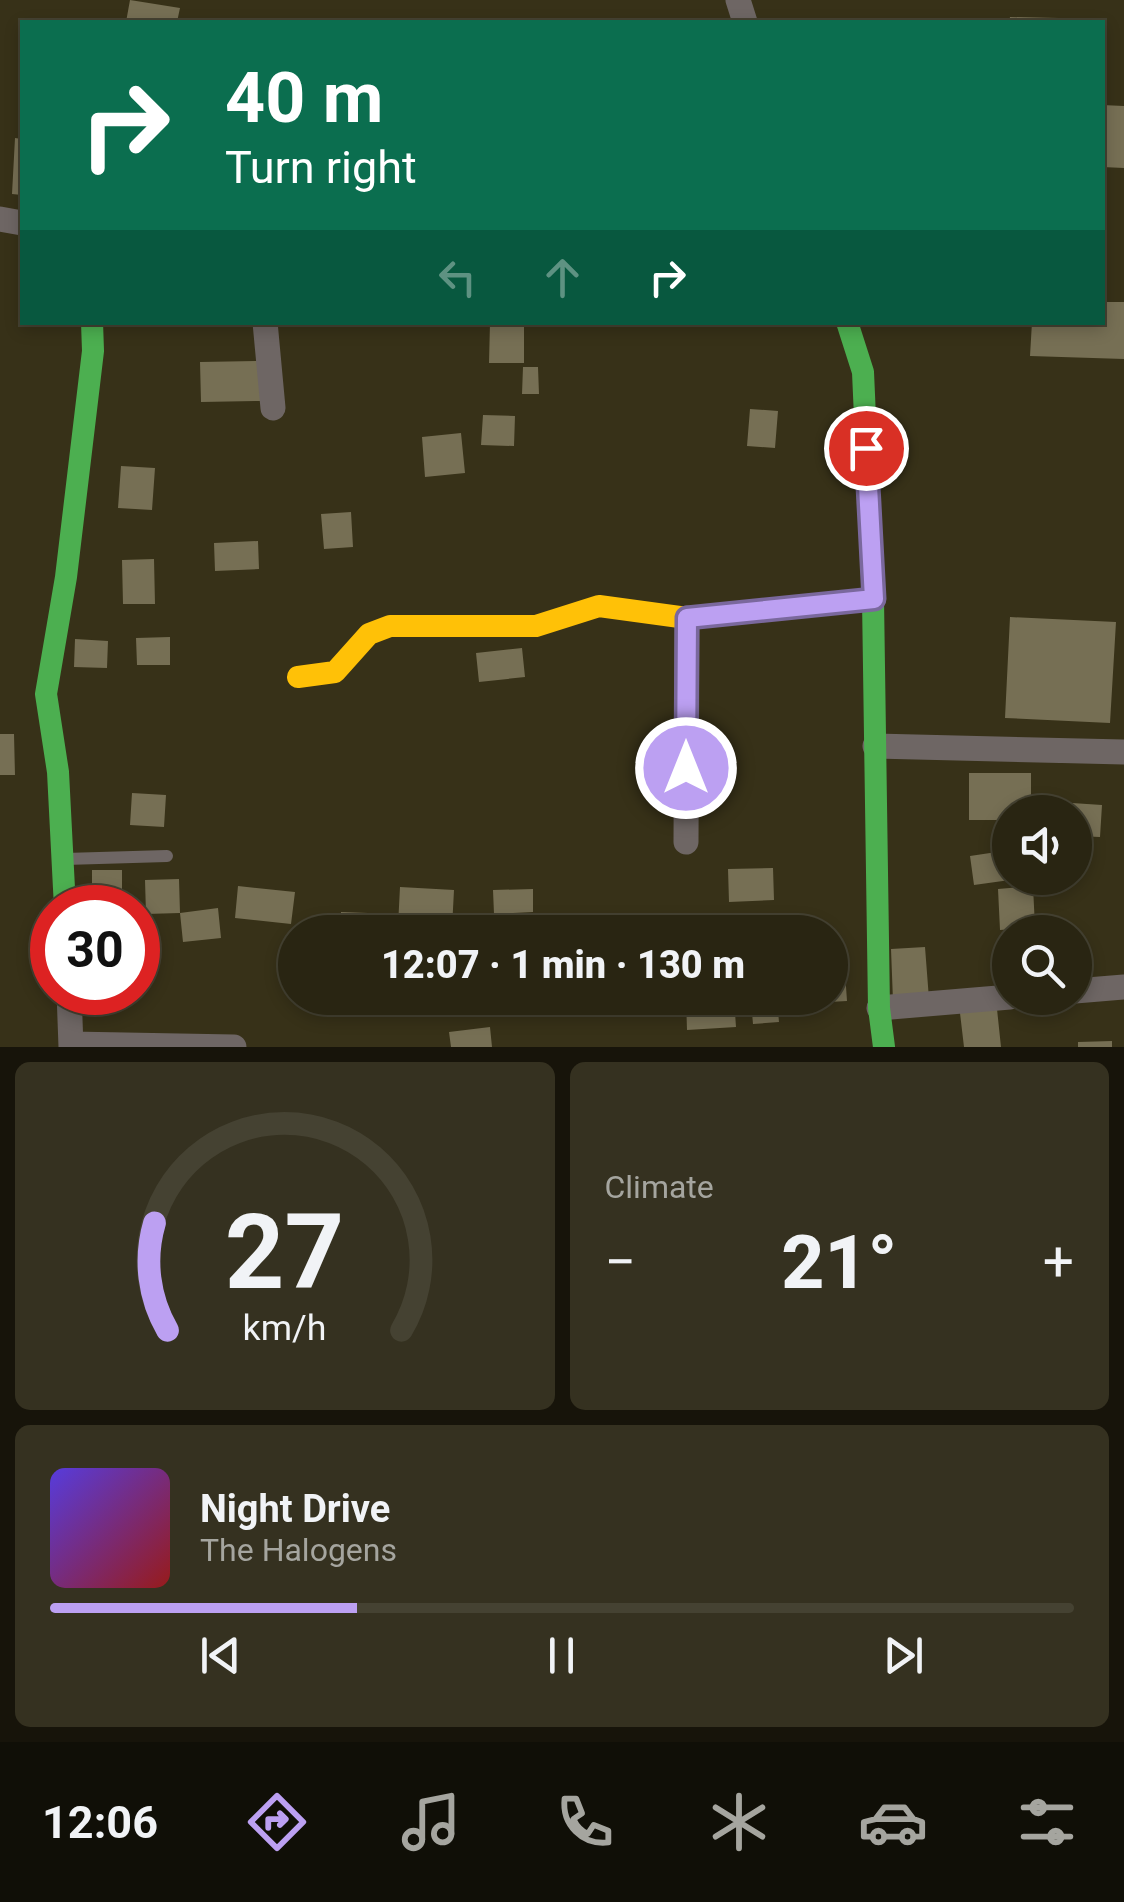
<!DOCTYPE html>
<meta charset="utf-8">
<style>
:root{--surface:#292512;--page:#353120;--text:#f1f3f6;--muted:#a5a59f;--line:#454232;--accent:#bca0f2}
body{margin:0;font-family:Roboto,sans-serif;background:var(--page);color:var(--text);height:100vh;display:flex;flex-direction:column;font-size:38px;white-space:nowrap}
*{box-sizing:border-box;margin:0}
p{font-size:32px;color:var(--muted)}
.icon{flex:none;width:55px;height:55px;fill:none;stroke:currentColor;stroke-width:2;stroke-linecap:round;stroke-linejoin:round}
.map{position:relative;height:1047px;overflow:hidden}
.side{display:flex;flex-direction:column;gap:15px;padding:15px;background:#17140a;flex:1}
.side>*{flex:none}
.guide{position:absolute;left:20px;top:20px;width:1085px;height:305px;border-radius:0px;box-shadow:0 5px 15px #0003,0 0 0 2px var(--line);background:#0b6e4f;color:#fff;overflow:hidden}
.fabs{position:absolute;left:992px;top:795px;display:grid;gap:20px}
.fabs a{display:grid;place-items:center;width:100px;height:100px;border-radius:50%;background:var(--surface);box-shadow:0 5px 15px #0003,0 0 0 2px var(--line);font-size:50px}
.speed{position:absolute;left:30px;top:885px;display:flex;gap:20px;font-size:50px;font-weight:700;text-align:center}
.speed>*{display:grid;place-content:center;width:130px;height:130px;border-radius:50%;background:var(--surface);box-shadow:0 5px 15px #0003,0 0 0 2px var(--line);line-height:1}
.speed .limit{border:15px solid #d22;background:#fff;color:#111}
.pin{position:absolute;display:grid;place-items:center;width:85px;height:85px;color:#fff;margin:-42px;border:5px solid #fff;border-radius:50%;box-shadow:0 2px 10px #0007}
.me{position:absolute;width:110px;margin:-55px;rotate:0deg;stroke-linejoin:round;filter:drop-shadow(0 0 8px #0008)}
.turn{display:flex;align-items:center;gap:35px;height:210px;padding:0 40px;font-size:45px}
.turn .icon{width:130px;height:130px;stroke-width:2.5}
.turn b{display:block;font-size:70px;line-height:85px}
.lanes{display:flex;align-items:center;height:95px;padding:0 40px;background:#0003;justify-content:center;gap:50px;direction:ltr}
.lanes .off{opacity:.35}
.big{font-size:75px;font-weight:800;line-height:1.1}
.side .widget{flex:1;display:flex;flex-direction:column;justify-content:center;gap:15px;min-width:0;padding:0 35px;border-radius:15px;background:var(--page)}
.side .dial{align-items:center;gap:0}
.dial svg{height:260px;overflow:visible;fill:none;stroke:var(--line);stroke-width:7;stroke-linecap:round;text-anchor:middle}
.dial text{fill:var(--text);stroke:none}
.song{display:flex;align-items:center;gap:30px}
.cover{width:120px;height:120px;border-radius:15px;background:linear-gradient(135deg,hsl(250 70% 55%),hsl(0 70% 35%))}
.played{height:10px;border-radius:5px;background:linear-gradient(90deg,var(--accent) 30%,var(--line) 30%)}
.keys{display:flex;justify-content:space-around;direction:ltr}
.heat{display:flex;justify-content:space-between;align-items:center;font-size:55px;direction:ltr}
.side .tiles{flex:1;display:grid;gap:15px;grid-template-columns:1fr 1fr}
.widget:last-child{grid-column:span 2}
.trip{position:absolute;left:278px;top:915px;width:570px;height:100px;border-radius:50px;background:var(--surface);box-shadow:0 5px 15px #0003,0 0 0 2px var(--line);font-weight:800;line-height:100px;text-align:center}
.menu{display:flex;height:160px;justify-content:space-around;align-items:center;background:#100f07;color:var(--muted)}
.menu .icon{width:70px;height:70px}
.menu .current{color:var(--accent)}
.menu b{font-size:45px;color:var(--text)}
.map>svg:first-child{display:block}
</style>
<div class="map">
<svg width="1124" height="1047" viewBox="0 0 1124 1047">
<rect width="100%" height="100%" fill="#373118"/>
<path fill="#766f54" d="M130 0 180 8 177 22H126Z
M1010 17 1059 18V22H1009Z
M1102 105 1124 106V168L1102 167Z
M15 138 22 139V195L12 194Z
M1102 302H1124V359L1030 356 1032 322H1102Z
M490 323H524V363H489Z
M260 361 261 401 201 402 200 362Z
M523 367H538L539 394H522Z
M750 409 778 411 775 448 747 446Z
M483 415 515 416 514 446 481 445Z
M461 433 465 473 425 477 422 437Z
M121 466 155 468 152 510 118 508Z
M351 512 353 547 324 549 321 514Z
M258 541 259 569 215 571 214 543Z
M154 559 155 604H123L122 560Z
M1010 617 1116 622 1110 723 1005 718Z
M170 637V665H137L136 638Z
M75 639 108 641 107 668 74 667Z
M522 648 525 677 479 682 476 653Z
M0 734H14L15 775H0Z
M969 773H1031V812H1010V820H969Z
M132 793 166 795 164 827 130 825Z
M1057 802 1102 805 1100 837 1075 836V812H1056Z
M1010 850V880L974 885 970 856Z
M773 868 774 900 729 902 728 869Z
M92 870H122V908H92Z
M179 879 180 913 146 914 145 880Z
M238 886 295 892 291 924 235 918Z
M1033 886 1035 927 1000 930 998 889Z
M400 887 454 890 452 928 398 926Z
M533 889V912L494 914 493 890Z
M218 908 221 938 183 942 180 913Z
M341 912 368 913 367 926 341 924Z
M925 947 929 999 893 1001 891 949Z
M845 972 847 1001 811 1003V998H830V973Z
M686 998H734L736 1027 687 1030Z
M777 999 779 1022 753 1024 751 1001Z
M997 1009 1001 1047H964L960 1013Z
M490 1027 492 1047H451L449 1032Z
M1112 1041V1047H1078V1042Z"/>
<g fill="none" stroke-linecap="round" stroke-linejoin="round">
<path stroke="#6e6664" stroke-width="12" d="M65 859 167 856"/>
<path stroke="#6e6664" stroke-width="25" d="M738 0 745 22
M0 219 22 223
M265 322 273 408
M875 746 1124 752
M686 842 687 618
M1075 991 1124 987
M69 992 71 1047
M879 1008 1010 997
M71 1044 234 1047"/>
<path stroke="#4caf50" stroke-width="22" d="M847 322 863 372 873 599 879 1008 884 1047
M65 908 58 772 46 694 66 577 93 351 92 322"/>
<path stroke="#ffc107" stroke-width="22" d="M298 677 335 672 369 634 390 626H536L599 606 687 618 873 599"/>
</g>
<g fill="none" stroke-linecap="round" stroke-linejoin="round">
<g stroke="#7a689d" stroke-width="25">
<path id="route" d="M686 768 687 618 874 599 866 448"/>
</g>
<use href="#route" stroke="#bca0f2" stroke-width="18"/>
</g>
</svg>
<div class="fabs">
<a><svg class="icon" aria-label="sound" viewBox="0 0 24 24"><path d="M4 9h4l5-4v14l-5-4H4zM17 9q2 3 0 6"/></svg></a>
<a><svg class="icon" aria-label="search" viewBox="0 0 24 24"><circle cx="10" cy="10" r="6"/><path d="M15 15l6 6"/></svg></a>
</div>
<div class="speed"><div class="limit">30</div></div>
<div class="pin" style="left:866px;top:448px;background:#d93025"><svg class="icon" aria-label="arrive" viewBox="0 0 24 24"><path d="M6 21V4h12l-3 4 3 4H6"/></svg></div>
<svg class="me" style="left:686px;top:768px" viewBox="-20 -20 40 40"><circle r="17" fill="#bca0f2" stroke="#fff" stroke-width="3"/><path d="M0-11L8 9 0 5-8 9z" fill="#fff"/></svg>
<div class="trip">12:07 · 1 min · 130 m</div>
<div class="guide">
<div class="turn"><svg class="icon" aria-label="right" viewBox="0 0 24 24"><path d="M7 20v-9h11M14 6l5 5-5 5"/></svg><div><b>40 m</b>Turn right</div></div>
<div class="lanes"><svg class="icon off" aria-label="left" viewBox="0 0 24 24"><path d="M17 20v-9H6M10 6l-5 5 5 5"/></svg><svg class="icon off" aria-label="ahead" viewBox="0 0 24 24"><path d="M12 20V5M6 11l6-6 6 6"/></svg><svg class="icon" aria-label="right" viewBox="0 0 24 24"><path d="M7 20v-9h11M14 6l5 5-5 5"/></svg></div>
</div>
</div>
<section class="side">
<div class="tiles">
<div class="widget dial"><svg viewBox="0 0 100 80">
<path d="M14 69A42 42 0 1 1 86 69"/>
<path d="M14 69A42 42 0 0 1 10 36" stroke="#bca0f2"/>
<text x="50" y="56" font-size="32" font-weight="700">27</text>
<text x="50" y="72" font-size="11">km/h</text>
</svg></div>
<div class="widget"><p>Climate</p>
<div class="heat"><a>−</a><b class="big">21°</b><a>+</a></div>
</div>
<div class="widget">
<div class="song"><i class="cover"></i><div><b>Night Drive</b><p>The Halogens</p></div></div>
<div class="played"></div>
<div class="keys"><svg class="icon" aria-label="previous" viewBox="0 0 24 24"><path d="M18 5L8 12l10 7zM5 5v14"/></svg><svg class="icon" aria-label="pause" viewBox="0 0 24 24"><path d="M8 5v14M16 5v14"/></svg><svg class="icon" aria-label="next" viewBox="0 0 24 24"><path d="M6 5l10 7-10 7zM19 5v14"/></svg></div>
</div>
</div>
</section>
<nav class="menu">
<b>12:06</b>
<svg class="icon current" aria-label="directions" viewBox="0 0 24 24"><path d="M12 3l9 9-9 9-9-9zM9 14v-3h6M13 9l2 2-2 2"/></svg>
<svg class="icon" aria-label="music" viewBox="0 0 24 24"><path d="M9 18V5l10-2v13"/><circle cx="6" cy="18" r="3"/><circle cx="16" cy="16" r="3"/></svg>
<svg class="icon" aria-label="phone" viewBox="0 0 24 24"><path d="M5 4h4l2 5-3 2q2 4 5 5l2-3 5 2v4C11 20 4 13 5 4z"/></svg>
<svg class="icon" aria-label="climate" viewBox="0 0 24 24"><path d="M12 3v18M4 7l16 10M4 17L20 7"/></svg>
<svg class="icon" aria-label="car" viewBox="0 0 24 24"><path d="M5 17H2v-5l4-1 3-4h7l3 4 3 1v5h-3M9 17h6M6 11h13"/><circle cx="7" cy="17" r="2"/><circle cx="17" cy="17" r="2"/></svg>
<svg class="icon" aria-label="filters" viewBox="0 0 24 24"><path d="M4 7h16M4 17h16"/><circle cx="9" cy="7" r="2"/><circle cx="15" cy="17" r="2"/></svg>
</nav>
